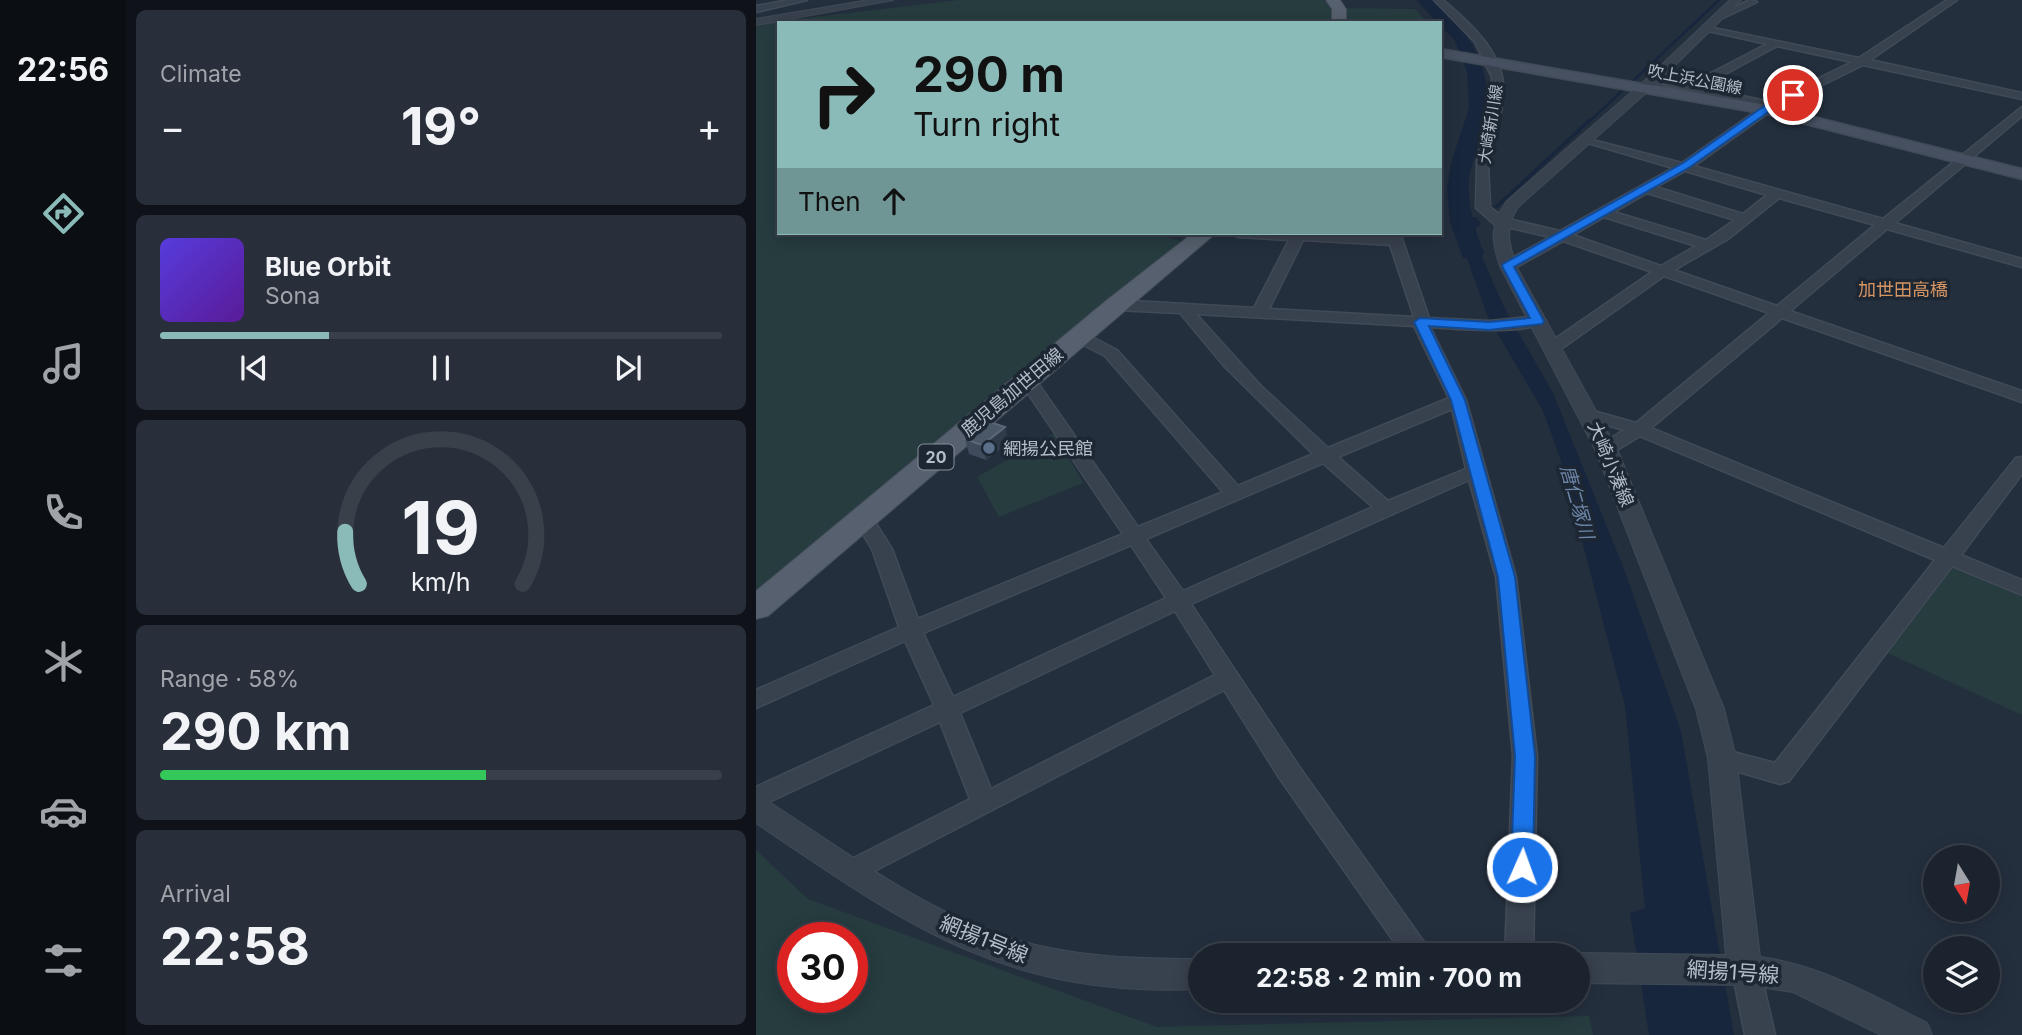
<!DOCTYPE html>
<meta charset="utf-8">
<style>
:root{--surface:#1b232e;--page:#282f3a;--text:#f1f3f6;--muted:#a0a4aa;--line:#39404a;--accent:#8bbbb9}
body{margin:0;font-family:Inter,"Noto Sans JP",sans-serif;background:var(--page);color:var(--text);height:100vh;display:flex;flex-direction:column;font-size:26px;white-space:nowrap}
*{box-sizing:border-box;margin:0}
p{font-size:23px;color:var(--muted)}
.icon{flex:none;width:38px;height:38px;fill:none;stroke:currentColor;stroke-width:2;stroke-linecap:round;stroke-linejoin:round}
.map{position:relative;flex:1;overflow:hidden}
.drawer{display:flex;flex-direction:column;gap:10px;padding:10px;background:#0f1319;width:630px}
.drawer>*{flex:none}
.hud{position:absolute;left:21px;top:21px;width:665px;height:214px;border-radius:0px;box-shadow:0 4px 18px #0003,0 0 0 2px var(--line);background:#8bbbb9;color:#111;overflow:hidden}
.needle{width:46px;rotate:169deg}
.controls{position:absolute;left:1167px;top:845px;display:grid;gap:14px}
.controls a{display:grid;place-items:center;width:77px;height:77px;border-radius:50%;background:var(--surface);box-shadow:0 4px 18px #0003,0 0 0 2px var(--line);font-size:35px}
.speed{position:absolute;left:21px;top:922px;display:flex;gap:14px;font-size:35px;font-weight:700;text-align:center}
.speed>*{display:grid;place-content:center;width:91px;height:91px;border-radius:50%;background:var(--surface);box-shadow:0 4px 18px #0003,0 0 0 2px var(--line);line-height:1}
.speed .limit{border:10px solid #d22;background:#fff;color:#111}
.pin{position:absolute;display:grid;place-items:center;width:60px;height:60px;color:#fff;margin:-30px;border:4px solid #fff;border-radius:50%;box-shadow:0 2px 7px #0007}
.me{position:absolute;width:77px;margin:-38px;rotate:2deg;stroke-linejoin:round;filter:drop-shadow(0 0 5px #0008)}
.turn{display:flex;align-items:center;gap:24px;height:147px;padding:0 21px;font-size:32px}
.turn .icon{width:91px;height:91px;stroke-width:2.5}
.turn b{display:block;font-size:49px;line-height:60px}
.then{display:flex;align-items:center;height:66px;padding:0 21px;background:#0003;gap:14px;font-size:26px}
.big{font-size:52px;font-weight:700;line-height:1.1}
.drawer .widget{flex:1;display:flex;flex-direction:column;justify-content:center;gap:10px;min-width:0;padding:0 24px;border-radius:10px;background:var(--page)}
.drawer .dial{align-items:center;gap:0}
.dial svg{height:182px;overflow:visible;fill:none;stroke:var(--line);stroke-width:7;stroke-linecap:round;text-anchor:middle}
.dial text{fill:var(--text);stroke:none}
.song{display:flex;align-items:center;gap:21px}
.cover{width:84px;height:84px;border-radius:10px;background:linear-gradient(135deg,hsl(250 70% 55%),hsl(270 70% 35%))}
.played{height:7px;border-radius:4px;background:linear-gradient(90deg,var(--accent) 30%,var(--line) 30%)}
.keys{display:flex;justify-content:space-around;direction:ltr}
.heat{display:flex;justify-content:space-between;align-items:center;font-size:38px;direction:ltr}
.charge{height:10px;border-radius:5px;background:linear-gradient(90deg,#34c759 58%,var(--line) 0)}
.trip{position:absolute;left:432px;top:943px;width:402px;height:70px;border-radius:35px;background:var(--surface);box-shadow:0 4px 18px #0003,0 0 0 2px var(--line);font-weight:700;line-height:70px;text-align:center}
main{display:flex;flex:1;min-height:0}
.tabs{display:flex;flex-direction:column;width:126px;justify-content:space-around;align-items:center;background:#0b0e12;color:var(--muted)}
.tabs .icon{width:49px;height:49px}
.tabs .active{color:var(--accent)}
.tabs b{font-size:32px;color:var(--text)}
.map>svg:first-child{display:block}
</style>
<main>
<nav class="tabs">
<b>22:56</b>
<svg class="icon active" aria-label="directions" viewBox="0 0 24 24"><path d="M12 3l9 9-9 9-9-9zM9 14v-3h6M13 9l2 2-2 2"/></svg>
<svg class="icon" aria-label="music" viewBox="0 0 24 24"><path d="M9 18V5l10-2v13"/><circle cx="6" cy="18" r="3"/><circle cx="16" cy="16" r="3"/></svg>
<svg class="icon" aria-label="phone" viewBox="0 0 24 24"><path d="M5 4h4l2 5-3 2q2 4 5 5l2-3 5 2v4C11 20 4 13 5 4z"/></svg>
<svg class="icon" aria-label="climate" viewBox="0 0 24 24"><path d="M12 3v18M4 7l16 10M4 17L20 7"/></svg>
<svg class="icon" aria-label="car" viewBox="0 0 24 24"><path d="M5 17H2v-5l4-1 3-4h7l3 4 3 1v5h-3M9 17h6M6 11h13"/><circle cx="7" cy="17" r="2"/><circle cx="17" cy="17" r="2"/></svg>
<svg class="icon" aria-label="filters" viewBox="0 0 24 24"><path d="M4 7h16M4 17h16"/><circle cx="9" cy="7" r="2"/><circle cx="15" cy="17" r="2"/></svg>
</nav>
<section class="drawer">
<div class="widget"><p>Climate</p>
<div class="heat"><a>−</a><b class="big">19°</b><a>+</a></div>
</div>
<div class="widget">
<div class="song"><i class="cover"></i><div><b>Blue Orbit</b><p>Sona</p></div></div>
<div class="played"></div>
<div class="keys"><svg class="icon" aria-label="previous" viewBox="0 0 24 24"><path d="M18 5L8 12l10 7zM5 5v14"/></svg><svg class="icon" aria-label="pause" viewBox="0 0 24 24"><path d="M8 5v14M16 5v14"/></svg><svg class="icon" aria-label="next" viewBox="0 0 24 24"><path d="M6 5l10 7-10 7zM19 5v14"/></svg></div>
</div>
<div class="widget dial"><svg viewBox="0 0 100 80">
<path d="M14 69A42 42 0 1 1 86 69"/>
<path d="M14 69A42 42 0 0 1 8 46" stroke="#8bbbb9"/>
<text x="50" y="56" font-size="32" font-weight="700">19</text>
<text x="50" y="72" font-size="11">km/h</text>
</svg></div>
<div class="widget"><p>Range · 58%</p><b class="big">290 km</b><div class="charge"></div></div>
<div class="widget"><p>Arrival</p><b class="big">22:58</b></div>
</section>
<div class="map">
<svg width="1266" height="1035" viewBox="0 0 1266 1035">
<rect width="100%" height="100%" fill="#242f3e"/>
<path fill="#263c3f" fill-rule="evenodd" d="M203 0H567L581 8 659 9 672 23H23V233H392L425 241 0 608V24Z
M299 433 327 483 243 517 221 477Z
M1192 566 1266 597V715L1123 649Z
M0 850 52 899 401 1027 833 1016 837 1035H0ZM37 938H96V998H37Z"/>
<path fill="#17263c" d="M704 209 714 217H720L725 224 715 232 748 307 797 393 868 569 925 731 978 1035H893L874 913 889 908 869 706 806 464 787 411 732 317 704 239Z"/>
<g fill="none" stroke-linecap="round" stroke-linejoin="round">
<path stroke="#17263c" stroke-width="2.5" d="M878 80 963 0
M833 122 867 90"/>
<path stroke="#17263c" stroke-width="3.5" d="M738 209 834 120"/>
<path fill="#17263c" fill-rule="evenodd" d="M660 0H677C716 32 741 76 729 128 724 145 715 161 713 179 711 205 719 230 728 253L725 258H707L694 222 691 189 695 163 713 108 711 72 699 41Z"/>
<g stroke="#414a57" stroke-width="3">
<path id="minor" d="M33 0H51L0 12V6Z
M678 0H687C717 26 752 56 747 99 745 119 736 138 733 158 731 174 734 190 734 207L748 218 804 231 917 168 825 141V137L926 163 1006 107 894 81 893 79 898 76 934 84 1011 44 948 30V26L1103 58 1191 0H1201L1114 60 1266 93V99L1107 65 1019 108 938 166 1127 219 1266 107V116L1139 223 1266 259V267L1131 229 1034 311 1266 391V402L1026 318 895 428 1188 548 1260 458 1266 457V474L1205 555 1266 580V595L1196 566 1033 781 1024 784 966 767 957 765 954 758 957 751 966 749 1019 763 1179 560 884 436 856 453H844L841 449 844 445 868 430 828 419 825 415 828 411 834 410 880 423 1013 313 908 276 802 351H790V345L896 272 807 241 757 269H747V263L794 237 738 224 720 208 721 161 734 107 736 77 719 42ZM1021 46 1096 62 1014 102 945 87ZM929 171 1011 195 987 214 900 187ZM891 193 979 220 950 240 858 212ZM1023 198 1119 225 1021 306 918 270 972 239ZM848 217 940 246 905 266 817 235Z
M994 0 1001 2 967 18 959 16Z
M475 233 631 236 630 233H644L673 318 733 321 782 316 790 321C775 335 697 329 674 327L710 400 760 577 781 756 777 956H749L757 756 740 577 713 480 435 604 542 765 678 956H648L524 779 468 690 97 882 88 879 84 871 88 863 214 799 184 722 0 808V787L178 705 149 641 0 708V690L143 627 116 549 105 531 91 528 88 524 91 520 119 522 136 549 162 619 367 534 263 380 265 376H277L382 527 467 492 349 356 316 339V333H328L361 350 482 486 557 454 469 367 424 313 359 310 351 305 359 300 498 308 533 240 482 237ZM547 240 634 245 658 317 513 309ZM440 314 658 326 693 398 572 448 505 386ZM696 409 710 469 632 501 582 457ZM567 463 617 507 427 591 390 539ZM375 545 410 598 197 697 167 633ZM419 611 459 675 235 789 204 713Z
M990 957 1000 961 1004 970 1019 1035H989L976 970 980 961Z"/>
</g>
<g stroke="#414a57" stroke-width="2">
<path id="tertiary" d="M113 0H137L0 25V19Z
M974 0H985L902 82 762 207C748 228 753 244 760 266L861 449 968 709 980 758 1004 957C1065 965 1117 996 1171 1023L1176 1035H1125L1037 992 990 985 822 983V956H815L822 953 970 955 952 758 940 709 839 449 744 266C735 239 734 224 751 201L894 76Z
M0 796 10 800C85 848 160 906 245 935 309 957 377 959 444 959V989C251 998 152 926 0 823Z"/>
</g>
<g stroke="#414a57" stroke-width="3">
<path id="secondary" d="M684 49 1010 105 1266 169V179L1010 114 684 57Z"/>
</g>
<g stroke="#414a57" stroke-width="2">
<path id="primary" d="M570 0H584L590 9V23H576V9Z
M437 233H460L12 616 0 619V591L351 300Z"/>
</g>
<use href="#minor" fill="#38414e" fill-rule="evenodd"/>
<use href="#tertiary" fill="#38414e" fill-rule="evenodd"/>
<use href="#secondary" fill="#465061" fill-rule="evenodd"/>
<use href="#primary" fill="#56606e" fill-rule="evenodd"/>
</g>
<path fill="#3f4b5c" d="M209 439 253 442 230 460 213 454Z"/>
<path fill="#2f3b4b" d="M249 427 253 442 230 460 226 445Z"/>
<path fill="#4b5868" stroke="#5c6777" stroke-width="2" d="M231 421 249 427 226 445 209 439Z"/>
<path fill="#1a73e8" stroke="#114b97" stroke-width="2" d="M1037 92 1040 97 1018 108 934 167 758 267 788 321 786 324 733 330 673 326 709 400 759 577 779 756 777 867 773 874 766 877 758 874 755 867 759 756 742 577 695 400 658 322 664 318 733 322 774 318 746 266 747 264 927 163 1011 104Z"/>
<circle fill="#5c6f8a" stroke="#1d2633" stroke-width="2.5" cx="233" cy="448" r="7"/>
<g text-anchor="middle" dominant-baseline="central" stroke-width="7" stroke-linejoin="round" paint-order="stroke">
<g font-size="16" fill="#b4bcc9" stroke="#1d2633">
<text transform="translate(939 79) rotate(11)">吹上浜公園線</text>
<text transform="translate(734 124) rotate(-81)">大崎新川線</text>
</g>
<rect fill="#1d2633" stroke="#878f9c" stroke-width="2" x="162.5" y="444.5" width="35" height="25" rx="5"/>
<g font-size="16" font-weight="bold" fill="#b4bcc9">
<text x="180" y="457">20</text>
</g>
<g font-size="18" fill="#d59563" stroke="#1d2633">
<text x="1147" y="289">加世田高橋</text>
</g>
<g font-size="18" fill="#b4bcc9" stroke="#1d2633">
<text transform="translate(256 392) rotate(-40)">鹿児島加世田線</text>
<text transform="translate(855 464) rotate(67)">大崎小湊線</text>
</g>
<g font-size="18" fill="#b4bcc9" stroke="#1d2633" text-anchor="start">
<text x="247" y="448">網揚公民館</text>
</g>
<g font-size="19" font-style="italic" fill="#6d86a8" stroke="#1d2633">
<text transform="translate(821 502) rotate(74)">唐仁塚川</text>
</g>
<g font-size="21" fill="#b4bcc9" stroke="#1d2633">
<text transform="translate(228 939) rotate(22)">網揚1号線</text>
<text transform="translate(977 972) rotate(4)">網揚1号線</text>
</g>
</g>
</svg>
<div class="controls">
<a><svg class="needle" viewBox="-14 -14 28 28"><path d="M0-13l5 13h-10z" fill="#e53935"/><path d="M0 13l5-13h-10z" fill="#a0a4aa"/></svg></a>
<a><svg class="icon" aria-label="layers" viewBox="0 0 24 24"><path d="M12 4l9 5-9 5-9-5zM3 14l9 5 9-5"/></svg></a>
</div>
<div class="speed"><div class="limit">30</div></div>
<div class="pin" style="left:1037px;top:95px;background:#d93025"><svg class="icon" aria-label="arrive" viewBox="0 0 24 24"><path d="M6 21V4h12l-3 4 3 4H6"/></svg></div>
<svg class="me" style="left:766px;top:867px" viewBox="-20 -20 40 40"><circle r="17" fill="#1a73e8" stroke="#fff" stroke-width="3"/><path d="M0-11L8 9 0 5-8 9z" fill="#fff"/></svg>
<div class="trip">22:58 · 2 min · 700 m</div>
<div class="hud">
<div class="turn"><svg class="icon" aria-label="right" viewBox="0 0 24 24"><path d="M7 20v-9h11M14 6l5 5-5 5"/></svg><div><b>290 m</b>Turn right</div></div>
<div class="then">Then<svg class="icon" aria-label="ahead" viewBox="0 0 24 24"><path d="M12 20V5M6 11l6-6 6 6"/></svg></div>
</div>
</div>
</main>
